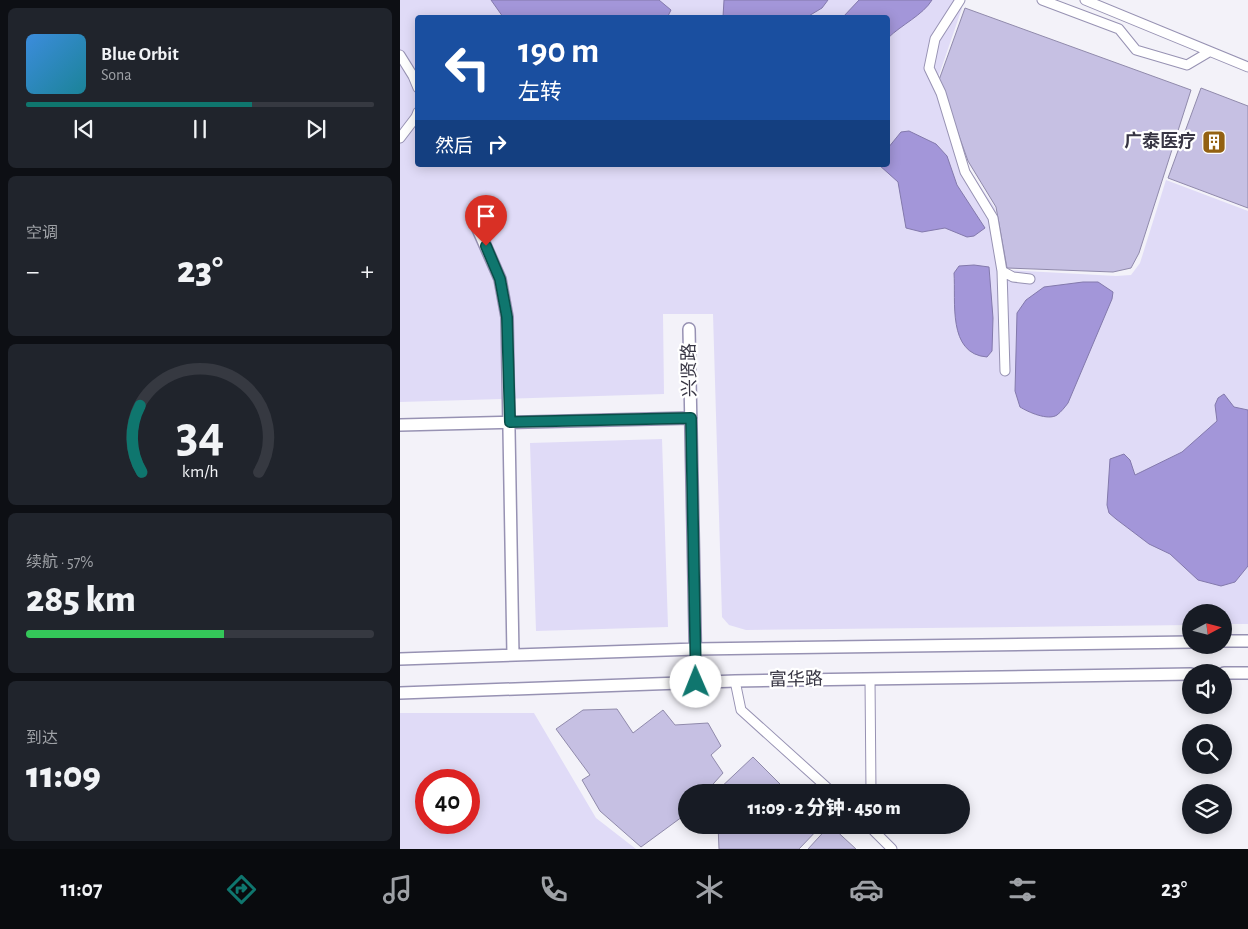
<!DOCTYPE html>
<html lang="zh">
<meta charset="utf-8">
<style>
:root{--surface:#171b24;--page:#20242c;--text:#f1f3f6;--muted:#9ea1a6;--line:#363941;--accent:#0f766e}
body{margin:0;font-family:"Alegreya Sans","Noto Sans SC",sans-serif;background:var(--page);color:var(--text);height:100vh;display:flex;flex-direction:column;font-size:19px;white-space:nowrap}
*{box-sizing:border-box;margin:0}
p{font-size:16px;color:var(--muted)}
.icon{flex:none;width:28px;height:28px;fill:none;stroke:currentColor;stroke-width:2;stroke-linecap:round;stroke-linejoin:round}
.map{position:relative;flex:1;overflow:hidden}
.details{display:flex;flex-direction:column;gap:8px;padding:8px;background:#0d0f14;width:400px}
.details>*{flex:none}
.hud{position:absolute;left:15px;top:15px;width:475px;height:152px;border-radius:5px;box-shadow:0 2px 12px #0003;background:#1a4fa0;color:#fff;overflow:hidden}
.needle{width:32px;rotate:83deg}
.fabs{position:absolute;left:782px;top:604px;display:grid;gap:10px}
.fabs a{display:grid;place-items:center;width:50px;height:50px;border-radius:50%;background:var(--surface);box-shadow:0 2px 12px #0003;font-size:25px}
.speed{position:absolute;left:15px;top:769px;display:flex;gap:10px;font-size:25px;font-weight:700;text-align:center}
.speed>*{display:grid;place-content:center;width:65px;height:65px;border-radius:50%;background:var(--surface);box-shadow:0 2px 12px #0003;line-height:1}
.speed .limit{border:8px solid #d22;background:#fff;color:#111}
.pin{position:absolute;display:grid;place-items:center;width:42px;height:42px;color:#fff;margin:-51px -21px;border-radius:50% 50% 50% 0;rotate:-45deg;box-shadow:0 0 5px #0007}
.pin .icon{rotate:45deg}
.me{position:absolute;width:55px;margin:-28px;rotate:359deg;stroke-linejoin:round;filter:drop-shadow(0 0 4px #0008)}
.turn{display:flex;align-items:center;gap:18px;height:105px;padding:0 20px;font-size:22px}
.turn .icon{width:65px;height:65px;stroke-width:2.5}
.turn b{display:block;font-size:35px;line-height:42px}
.then{display:flex;align-items:center;height:48px;padding:0 20px;background:#0003;gap:10px;font-size:19px}
.big{font-size:38px;font-weight:800;line-height:1.1}
.details .card{flex:1;display:flex;flex-direction:column;justify-content:center;gap:8px;min-width:0;padding:0 18px;border-radius:8px;background:var(--page)}
.details .dial{align-items:center;gap:0}
.dial svg{height:130px;overflow:visible;fill:none;stroke:var(--line);stroke-width:7;stroke-linecap:round;text-anchor:middle}
.dial text{fill:var(--text);stroke:none}
.song{display:flex;align-items:center;gap:15px}
.cover{width:60px;height:60px;border-radius:8px;background:linear-gradient(135deg,hsl(210 70% 55%),hsl(190 70% 35%))}
.played{height:5px;border-radius:2px;background:linear-gradient(90deg,var(--accent) 65%,var(--line) 65%)}
.keys{display:flex;justify-content:space-around;direction:ltr}
.heat{display:flex;justify-content:space-between;align-items:center;font-size:28px;direction:ltr}
.charge{height:8px;border-radius:4px;background:linear-gradient(90deg,#34c759 57%,var(--line) 0)}
.trip{position:absolute;left:278px;top:784px;width:292px;height:50px;border-radius:25px;background:var(--surface);box-shadow:0 2px 12px #0003;font-weight:800;line-height:50px;text-align:center}
.dock{display:flex;height:80px;justify-content:space-around;align-items:center;background:#090b0e;color:var(--muted)}
.dock .icon{width:35px;height:35px}
.dock .active{color:var(--accent)}
.dock b{font-size:22px;color:var(--text)}
main{display:flex;flex:1;min-height:0}
.map>svg:first-child{display:block}
</style>
<main>
<section class="details">
<div class="card">
<div class="song"><i class="cover"></i><div><b>Blue Orbit</b><p>Sona</p></div></div>
<div class="played"></div>
<div class="keys"><svg class="icon" aria-label="previous" viewBox="0 0 24 24"><path d="M18 5L8 12l10 7zM5 5v14"/></svg><svg class="icon" aria-label="pause" viewBox="0 0 24 24"><path d="M8 5v14M16 5v14"/></svg><svg class="icon" aria-label="next" viewBox="0 0 24 24"><path d="M6 5l10 7-10 7zM19 5v14"/></svg></div>
</div>
<div class="card"><p>空调</p>
<div class="heat"><a>−</a><b class="big">23°</b><a>+</a></div>
</div>
<div class="card dial"><svg viewBox="0 0 100 80">
<path d="M14 69A42 42 0 1 1 86 69"/>
<path d="M14 69A42 42 0 0 1 13 28" stroke="#0f766e"/>
<text x="50" y="56" font-size="32" font-weight="700">34</text>
<text x="50" y="72" font-size="11">km/h</text>
</svg></div>
<div class="card"><p>续航 · 57%</p><b class="big">285 km</b><div class="charge"></div></div>
<div class="card"><p>到达</p><b class="big">11:09</b></div>
</section>
<div class="map">
<svg width="848" height="849" viewBox="0 0 848 849">
<rect width="100%" height="100%" fill="#f3f2f9"/>
<path fill="#e0dbf7" fill-rule="evenodd" d="M0 0H562V8L538 78 564 162 595 208 606 270 716 276 731 275 740 263 766 180 848 211V624H824V612H791V625L346 630 329 625 322 617 313 314H263L264 394 0 402ZM18 18H488V165H18Z
M262 439 268 627 136 631 130 443Z
M0 713H134L196 818 236 849H0ZM26 780H69V822H26Z"/>
<path fill="#a396d9" stroke="#8379ac" d="M91 0H259L271 10 267 18 103 17Z
M324 0H428L422 8 407 17H323Z
M459 0H532C523 15 501 25 488 38V18L443 17Z
M509 131 536 144 547 156 557 185 585 228 574 236 567 237 545 228 522 232 506 228 498 182 479 165H488V148L501 132Z
M574 265 589 267 593 318 592 351 587 357C547 354 556 301 554 273L559 266Z
M683 282H698L713 292 712 299 668 403C665 407 661 412 657 415 648 421 628 412 620 407L615 391 617 313 626 300 644 287Z
M824 394 834 407 848 410V566L835 582 821 586 798 580 770 554 749 544 716 519 709 513 707 505 710 459 724 454 730 460 735 475 782 452 817 421 815 405 818 398Z"/>
<path fill="#c6c0e3" stroke="#908aab" d="M565 8 791 90 739 253 731 268 713 272 607 268 596 207 568 161 539 80Z
M801 88 848 106V208L768 178Z
M217 709 233 733 263 710 275 725 308 723 321 746 311 755 323 773 306 792H286V814L241 847 200 811 182 780 190 775 156 729 183 710Z
M353 757 388 792H317V791Z
M318 825H420L421 826 399 849H319Z
M430 825 456 849H408Z"/>
<g fill="none" stroke-linecap="round" stroke-linejoin="round">
<g stroke="#9792b3" stroke-width="11">
<path id="street" d="M560 0 535 39 529 68 541 93 565 172 593 218 602 271 613 277 630 279
M642 0 719 29 736 50 787 65 809 52
M685 0 848 67
M0 55 13 76 18 88
M0 138 16 117 18 112
M602 271 605 371
M470 679 471 792
M335 681 341 710 432 792
M468 825 492 849"/>
</g>
<g stroke="#9792b3" stroke-width="14">
<path id="secondary" d="M78 229 100 279 107 317 113 655
M289 329 296 682
M0 425 291 418
M824 641H848
M0 659 296 649 791 642
M824 673H848
M0 693 335 681 791 674"/>
</g>
<use href="#street" stroke="#fff" stroke-width="9"/>
<use href="#secondary" stroke="#fff" stroke-width="11"/>
</g>
<g fill="none" stroke-linecap="round" stroke-linejoin="round">
<g stroke="#0a4d48" stroke-width="12">
<path id="route" d="M86 246 100 279 107 317 110 422 291 418 296 682"/>
</g>
<use href="#route" stroke="#0f766e" stroke-width="9"/>
</g>
<defs>
<g id="building-square" transform="scale(1.25)"><rect x="-9" y="-9" width="18" height="18" rx="4" fill="#936111" stroke="#fff"/><path d="M-4-6H4V6H1V3H-1V6H-4ZM-2.5-4.3h1.7v1.8h-1.7ZM.8-4.3h1.7v1.8H.8ZM-2.5-1h1.7V.8h-1.7ZM.8-1h1.7V.8H.8Z" fill="#fff"/></g>
</defs>
<g fill-rule="evenodd">
<use href="#building-square" x="814" y="142"/>
</g>
<g text-anchor="middle" dominant-baseline="central" stroke-width="4.5" stroke-linejoin="round" paint-order="stroke">
<g font-size="18" font-weight="bold" fill="#373543" stroke="#fff" text-anchor="end">
<text x="796" y="142">广泰医疗</text>
</g>
<g font-size="18" fill="#373543" stroke="#fff">
<text transform="translate(290 370) rotate(-91)">兴贤路</text>
<text transform="translate(396 680) rotate(-1)">富华路</text>
</g>
</g>
</svg>
<div class="fabs">
<a><svg class="needle" viewBox="-14 -14 28 28"><path d="M0-13l5 13h-10z" fill="#e53935"/><path d="M0 13l5-13h-10z" fill="#9ea1a6"/></svg></a>
<a><svg class="icon" aria-label="sound" viewBox="0 0 24 24"><path d="M4 9h4l5-4v14l-5-4H4zM17 9q2 3 0 6"/></svg></a>
<a><svg class="icon" aria-label="search" viewBox="0 0 24 24"><circle cx="10" cy="10" r="6"/><path d="M15 15l6 6"/></svg></a>
<a><svg class="icon" aria-label="layers" viewBox="0 0 24 24"><path d="M12 4l9 5-9 5-9-5zM3 14l9 5 9-5"/></svg></a>
</div>
<div class="speed"><div class="limit">40</div></div>
<div class="pin" style="left:86px;top:246px;background:#d93025"><svg class="icon" aria-label="arrive" viewBox="0 0 24 24"><path d="M6 21V4h12l-3 4 3 4H6"/></svg></div>
<svg class="me" style="left:296px;top:682px" viewBox="-20 -20 40 40"><circle r="19" fill="#fff"/><path d="M0-13L10 11 0 6-10 11z" fill="#0f766e"/></svg>
<div class="trip">11:09 · 2 分钟 · 450 m</div>
<div class="hud">
<div class="turn"><svg class="icon" aria-label="left" viewBox="0 0 24 24"><path d="M17 20v-9H6M10 6l-5 5 5 5"/></svg><div><b>190 m</b>左转</div></div>
<div class="then">然后<svg class="icon" aria-label="right" viewBox="0 0 24 24"><path d="M7 20v-9h11M14 6l5 5-5 5"/></svg></div>
</div>
</div>
</main>
<nav class="dock">
<b>11:07</b>
<svg class="icon active" aria-label="directions" viewBox="0 0 24 24"><path d="M12 3l9 9-9 9-9-9zM9 14v-3h6M13 9l2 2-2 2"/></svg>
<svg class="icon" aria-label="music" viewBox="0 0 24 24"><path d="M9 18V5l10-2v13"/><circle cx="6" cy="18" r="3"/><circle cx="16" cy="16" r="3"/></svg>
<svg class="icon" aria-label="phone" viewBox="0 0 24 24"><path d="M5 4h4l2 5-3 2q2 4 5 5l2-3 5 2v4C11 20 4 13 5 4z"/></svg>
<svg class="icon" aria-label="climate" viewBox="0 0 24 24"><path d="M12 3v18M4 7l16 10M4 17L20 7"/></svg>
<svg class="icon" aria-label="car" viewBox="0 0 24 24"><path d="M5 17H2v-5l4-1 3-4h7l3 4 3 1v5h-3M9 17h6M6 11h13"/><circle cx="7" cy="17" r="2"/><circle cx="17" cy="17" r="2"/></svg>
<svg class="icon" aria-label="filters" viewBox="0 0 24 24"><path d="M4 7h16M4 17h16"/><circle cx="9" cy="7" r="2"/><circle cx="15" cy="17" r="2"/></svg>
<b>23°</b>
</nav>
